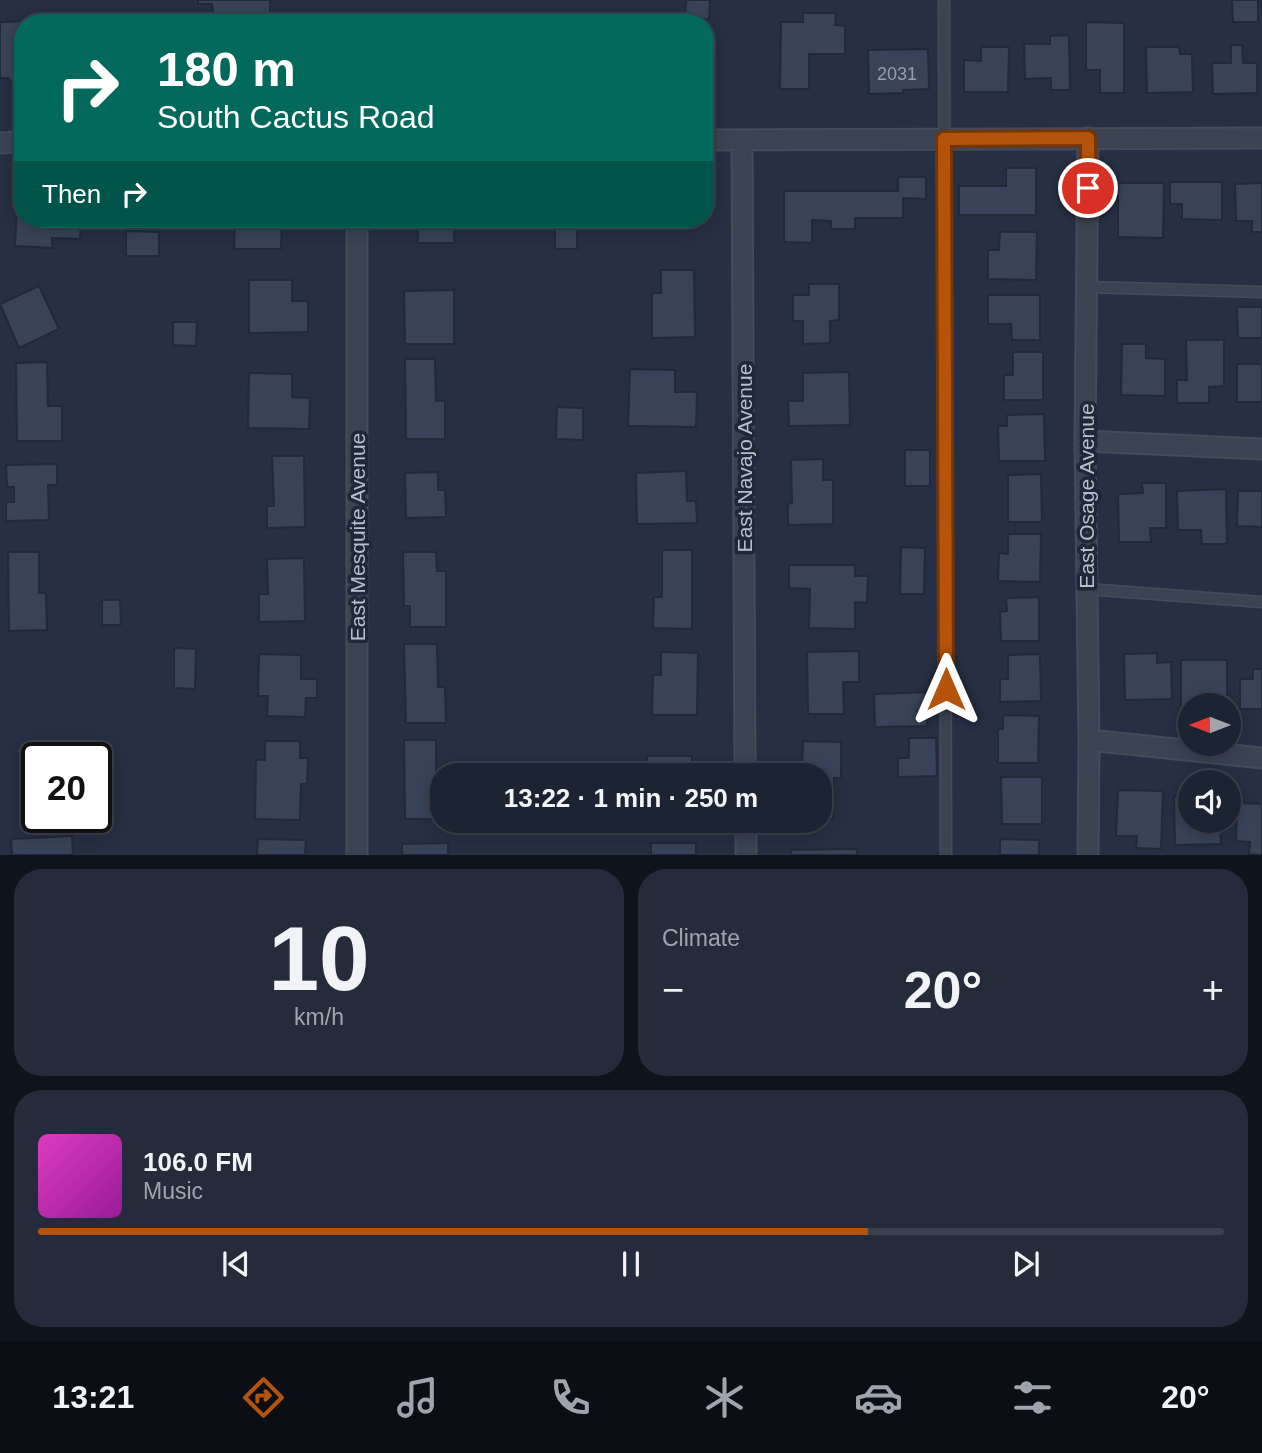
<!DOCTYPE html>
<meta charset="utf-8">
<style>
:root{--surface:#1c2332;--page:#252b3a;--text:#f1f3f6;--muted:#a0a4ac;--line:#3a404d;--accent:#b45309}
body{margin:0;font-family:Helvetica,sans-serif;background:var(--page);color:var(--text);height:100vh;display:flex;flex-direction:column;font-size:26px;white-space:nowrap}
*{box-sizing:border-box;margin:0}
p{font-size:23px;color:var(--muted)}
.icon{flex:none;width:38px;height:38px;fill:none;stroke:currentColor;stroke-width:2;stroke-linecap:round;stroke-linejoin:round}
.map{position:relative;height:855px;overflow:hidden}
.side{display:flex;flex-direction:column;gap:14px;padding:14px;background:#0f131c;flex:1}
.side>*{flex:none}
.top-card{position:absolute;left:14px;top:14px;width:700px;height:214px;border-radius:28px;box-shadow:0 4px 18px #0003,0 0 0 2px var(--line);background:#00695c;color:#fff;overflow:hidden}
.needle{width:46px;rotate:270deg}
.buttons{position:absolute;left:1178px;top:693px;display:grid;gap:14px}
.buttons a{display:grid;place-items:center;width:63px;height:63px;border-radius:50%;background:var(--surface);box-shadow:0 4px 18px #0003,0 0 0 2px var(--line);font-size:35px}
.speed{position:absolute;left:21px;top:742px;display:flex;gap:14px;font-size:35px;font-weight:700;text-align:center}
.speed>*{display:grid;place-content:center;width:91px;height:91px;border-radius:50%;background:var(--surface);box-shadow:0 4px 18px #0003,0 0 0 2px var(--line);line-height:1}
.speed .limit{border:4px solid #111;border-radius:10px;background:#fff;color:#111}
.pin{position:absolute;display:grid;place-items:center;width:60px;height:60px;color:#fff;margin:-30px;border:4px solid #fff;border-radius:50%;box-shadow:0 2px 7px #0007}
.me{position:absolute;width:77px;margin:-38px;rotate:0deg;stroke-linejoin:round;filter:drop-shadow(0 0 5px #0008)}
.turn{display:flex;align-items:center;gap:24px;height:147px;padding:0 28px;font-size:32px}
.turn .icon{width:91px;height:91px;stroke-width:2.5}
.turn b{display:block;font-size:49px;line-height:60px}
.then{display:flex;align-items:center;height:66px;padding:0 28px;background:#0003;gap:14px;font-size:26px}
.big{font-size:52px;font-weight:600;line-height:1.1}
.side .card{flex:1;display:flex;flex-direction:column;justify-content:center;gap:10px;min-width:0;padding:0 24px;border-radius:28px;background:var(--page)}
.side .dial{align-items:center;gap:0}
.dial b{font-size:91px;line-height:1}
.song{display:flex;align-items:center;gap:21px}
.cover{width:84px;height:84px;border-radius:10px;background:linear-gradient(135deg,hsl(310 70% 55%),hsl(300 70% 35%))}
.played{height:7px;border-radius:4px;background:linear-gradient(90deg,var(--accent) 70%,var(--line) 70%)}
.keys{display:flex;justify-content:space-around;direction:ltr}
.heat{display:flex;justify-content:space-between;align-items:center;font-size:38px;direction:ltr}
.side .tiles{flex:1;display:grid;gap:14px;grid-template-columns:1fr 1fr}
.card:last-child{grid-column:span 2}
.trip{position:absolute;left:430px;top:763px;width:402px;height:70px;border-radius:28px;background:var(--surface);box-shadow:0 4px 18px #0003,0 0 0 2px var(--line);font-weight:600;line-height:70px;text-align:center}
.tabs{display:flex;height:112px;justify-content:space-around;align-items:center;background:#0b0e14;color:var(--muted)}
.tabs .icon{width:49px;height:49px}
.tabs .selected{color:var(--accent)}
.tabs b{font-size:32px;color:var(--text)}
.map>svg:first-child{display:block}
</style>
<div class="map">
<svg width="1262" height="855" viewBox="0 0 1262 855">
<rect width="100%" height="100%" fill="#262f43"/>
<path fill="#384359" stroke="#21293a" stroke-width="2" d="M198 0H270V14H213L212 4H198Z
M686 0H710L709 19 685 18Z
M1232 0H1258V22H1233Z
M803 13H836L835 25 845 26V54H809V89H780L781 22H803Z
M37 21 23 23V82H10L9 78H0V22Z
M1086 22 1124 23V93H1100V70H1086Z
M1069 35 1070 90H1051V78L1025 79 1024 44H1050V36Z
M1231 45H1242L1243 63H1257V93L1213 94 1212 63H1231Z
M981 47H1009L1008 92H964V60L981 61Z
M1146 47H1179L1180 54H1192L1193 92 1147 93Z
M928 49 929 89 903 90V93L869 94 868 50Z
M1006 168H1036V215H959V186H1006Z
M898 177H926V199L903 198V218H855V229H831V221L812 220V243L784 242V191H898Z
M1170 182H1222V220L1182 219V204H1170Z
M1118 183H1164L1163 238 1118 237Z
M1262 183V232H1252V221H1236L1235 184Z
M17 205 23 206V219H81L80 239 52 238V248L15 246Z
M235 219H282L281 249H234Z
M418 219H464V227H454V243H418Z
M555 219H577V249H555Z
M630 219H694V220H676V228L653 229V220Z
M126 231 159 232V256H126Z
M1000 232H1037L1036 280 988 279V250H999Z
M661 270H694L695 337 652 338V293H661Z
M249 280H292V301H308V332L249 333Z
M809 284H839V320L830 321V343L803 344V321H793V295H809Z
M39 286 59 329 19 348 0 304Z
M454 290V344H405L404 291Z
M988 295H1040V340H1012L1011 324H988Z
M1237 307H1262V338H1238Z
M173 322H197L196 346 173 345Z
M1186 340H1224V386L1209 387V403H1177V380H1187Z
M1122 344H1146V358L1165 359V396L1121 395Z
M1013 352H1043V400H1004V375H1013Z
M405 359H435L436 401H445V439H406Z
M47 362 48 406H62V441H17L16 363Z
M1237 364H1262V402H1237Z
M630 369 675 370V392H697L696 427 628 426Z
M849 372 850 425 789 426 788 401H803V373Z
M249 373 292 374V397L310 398 309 429 248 428Z
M557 407 583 408V440L556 439Z
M1044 414 1045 461H999L998 426H1007V415Z
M905 450H930V486H905Z
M272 456H304L305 527 267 528V506H274Z
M823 459V480H833V524L788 525V504L792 503 791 460Z
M57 464V485H48L49 520 6 521V502H14V487H7L6 465Z
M686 471 687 501H696L697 523 637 524 636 473Z
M438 472V490H445L446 517 406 518 405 473Z
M1041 474 1042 522H1008V475Z
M1142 483H1166V528H1150L1151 542H1119L1118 494 1143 493Z
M1226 489 1227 544H1202L1201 530H1178L1177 491Z
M1238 491H1262V527L1237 526Z
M1008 534H1041L1040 582 998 581 999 553 1008 554Z
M901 547 925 548 924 594H900Z
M662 550H692V629L653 628 654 597H662Z
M8 552H39V593H46L47 630 9 631Z
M403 552H436L437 571H446V627H410V606H404Z
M304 558 305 621 259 622V594H268L267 559Z
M789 565H855V576H868L867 603 855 602V629L809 628 810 589 789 588Z
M1039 597V641H1001L1000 612 1007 611 1006 598Z
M102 600H120L121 625H102Z
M404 644H437L438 687H445L446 723H406Z
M174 648 196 649 195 689 174 688Z
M859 651V682H843L844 714H808L807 652Z
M661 652 698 653 697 715H652L653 675H661Z
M1157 653V663L1171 662 1172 699 1125 700 1124 654Z
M259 654 301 655V679H317V698H306L305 717 267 716 268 696H258Z
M1040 654 1041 701 1000 702V679H1008V655Z
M1181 660H1227V705L1181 707Z
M1253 669H1262V709H1240V679H1253Z
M936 692V710H927V726L875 727 874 694Z
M1003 715 1039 716 1038 763H998V729H1003Z
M909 738H936L937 776 898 777V758H909Z
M404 740H436V819H405Z
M265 741H300V758H308L307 784H301L300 820 255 819 256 760H265Z
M803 741 841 742V778H834L833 819H821V775H802Z
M647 756H692V775H636V768H647Z
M1001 777H1042V824H1002Z
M1118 790 1163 791 1161 849 1136 848 1137 836H1116Z
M1190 796V821H1220L1221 844 1175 845 1174 797Z
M1237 803 1262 804V855L1249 854 1250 842 1236 841Z
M72 836 73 855H12L11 839Z
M258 839 306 840 305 855H257Z
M1000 839 1039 840V855H1000Z
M448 843V855H402V844Z
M651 843H696V855H651Z
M857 849V855H791V850Z"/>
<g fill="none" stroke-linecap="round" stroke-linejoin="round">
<g stroke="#454b5c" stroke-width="13">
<path id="lane" d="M944 0 946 855
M1087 287 1262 292
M1087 589 1262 602"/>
</g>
<g stroke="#454b5c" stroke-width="23">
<path id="street" d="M705 140 1262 138
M742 140 745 775
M0 143 23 142
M1085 441 1262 449
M1089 740 1262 758
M746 821V855
M357 855V219
M1088 855 1089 740 1085 441 1088 138"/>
</g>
<use href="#lane" stroke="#3b4252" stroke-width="10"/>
<use href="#street" stroke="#3b4252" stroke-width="19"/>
</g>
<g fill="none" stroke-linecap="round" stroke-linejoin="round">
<g stroke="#753606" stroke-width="18">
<path id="route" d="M946 689 944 139 1088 138V188"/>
</g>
<use href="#route" stroke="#b45309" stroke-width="12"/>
</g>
<g text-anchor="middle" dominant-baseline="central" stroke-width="7" stroke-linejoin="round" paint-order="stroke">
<g font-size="18" fill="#969dae">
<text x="897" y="74">2031</text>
</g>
<g font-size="21" fill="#b8becc" stroke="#1f2738">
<text transform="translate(744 458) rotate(-90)">East Navajo Avenue</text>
<text transform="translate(1086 496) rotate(-90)">East Osage Avenue</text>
<text transform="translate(357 537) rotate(-90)">East Mesquite Avenue</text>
</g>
</g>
</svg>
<div class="buttons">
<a><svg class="needle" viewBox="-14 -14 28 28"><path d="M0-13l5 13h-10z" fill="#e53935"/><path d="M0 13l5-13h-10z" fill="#a0a4ac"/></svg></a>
<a><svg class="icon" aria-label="sound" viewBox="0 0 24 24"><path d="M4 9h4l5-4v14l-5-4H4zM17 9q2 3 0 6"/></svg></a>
</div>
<div class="speed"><div class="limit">20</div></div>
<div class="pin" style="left:1088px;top:188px;background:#d93025"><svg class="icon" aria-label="arrive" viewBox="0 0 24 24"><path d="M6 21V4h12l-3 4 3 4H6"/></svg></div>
<svg class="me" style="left:946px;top:689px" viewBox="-20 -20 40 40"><path d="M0-17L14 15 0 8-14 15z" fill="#b45309" stroke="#fff" stroke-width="4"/></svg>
<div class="trip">13:22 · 1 min · 250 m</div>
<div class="top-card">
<div class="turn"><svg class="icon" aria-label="right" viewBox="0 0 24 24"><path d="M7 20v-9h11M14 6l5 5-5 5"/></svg><div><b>180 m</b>South Cactus Road</div></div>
<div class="then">Then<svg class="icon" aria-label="right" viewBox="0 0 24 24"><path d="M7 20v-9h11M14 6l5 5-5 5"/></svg></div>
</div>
</div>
<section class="side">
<div class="tiles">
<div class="card dial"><b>10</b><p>km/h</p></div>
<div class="card"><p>Climate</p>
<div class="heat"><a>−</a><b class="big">20°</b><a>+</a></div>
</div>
<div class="card">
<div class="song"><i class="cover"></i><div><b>106.0 FM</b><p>Music</p></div></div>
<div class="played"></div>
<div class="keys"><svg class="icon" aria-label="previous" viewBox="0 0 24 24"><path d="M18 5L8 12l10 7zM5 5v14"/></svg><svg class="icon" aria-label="pause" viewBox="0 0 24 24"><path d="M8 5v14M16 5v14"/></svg><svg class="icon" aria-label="next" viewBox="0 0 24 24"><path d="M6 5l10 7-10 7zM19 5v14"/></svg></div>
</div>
</div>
</section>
<nav class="tabs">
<b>13:21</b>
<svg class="icon selected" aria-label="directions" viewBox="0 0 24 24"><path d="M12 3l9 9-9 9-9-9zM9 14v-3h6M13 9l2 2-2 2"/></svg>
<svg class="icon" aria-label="music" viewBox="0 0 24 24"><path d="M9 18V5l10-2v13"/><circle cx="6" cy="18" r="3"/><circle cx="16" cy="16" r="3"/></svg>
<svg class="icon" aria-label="phone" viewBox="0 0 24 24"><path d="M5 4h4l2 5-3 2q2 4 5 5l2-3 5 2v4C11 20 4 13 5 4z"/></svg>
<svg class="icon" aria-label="climate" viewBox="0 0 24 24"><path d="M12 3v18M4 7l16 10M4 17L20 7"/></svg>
<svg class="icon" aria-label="car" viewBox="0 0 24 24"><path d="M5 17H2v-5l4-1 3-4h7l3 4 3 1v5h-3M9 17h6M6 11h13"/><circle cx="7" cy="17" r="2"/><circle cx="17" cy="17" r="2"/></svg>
<svg class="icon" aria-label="filters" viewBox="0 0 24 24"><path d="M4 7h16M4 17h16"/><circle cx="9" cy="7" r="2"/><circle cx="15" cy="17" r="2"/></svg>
<b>20°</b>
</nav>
